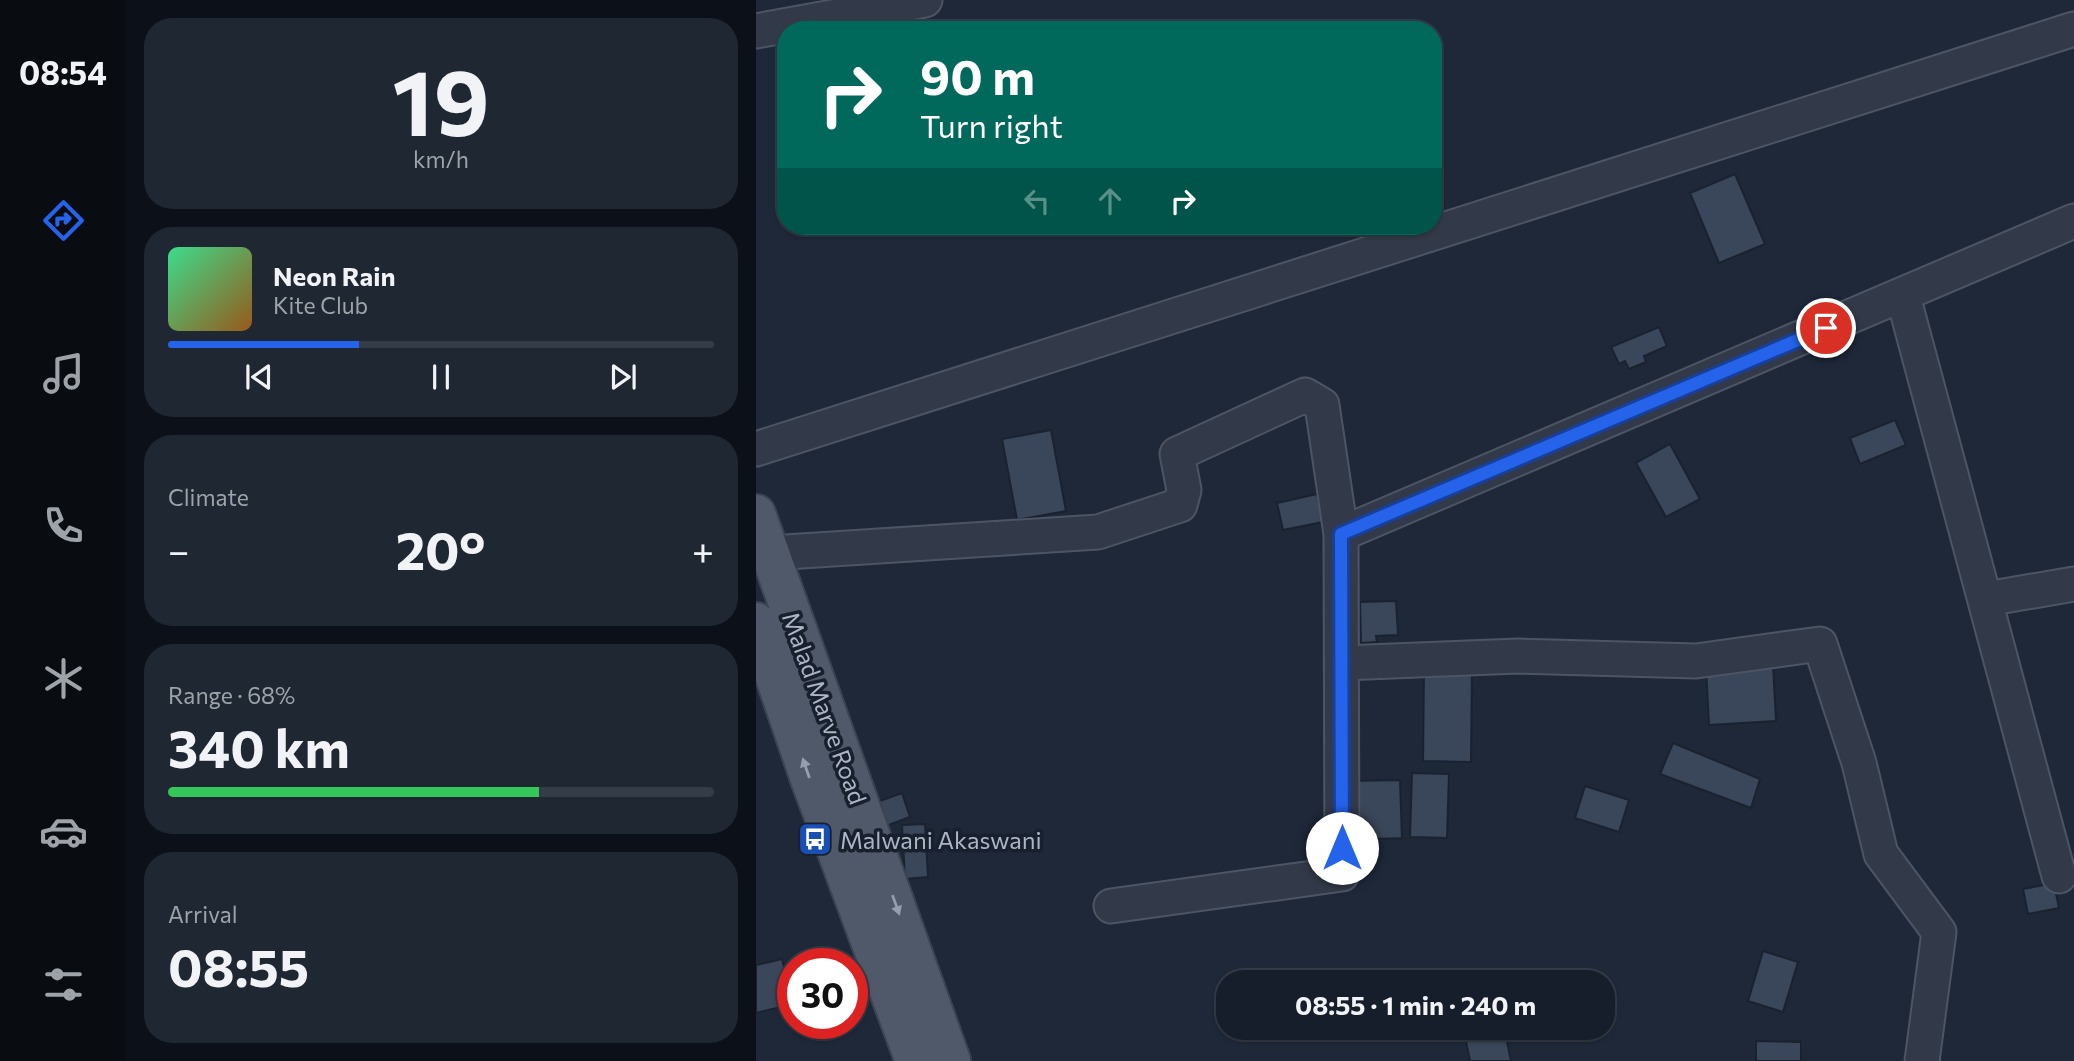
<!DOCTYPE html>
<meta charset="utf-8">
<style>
:root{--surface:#161e2b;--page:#1f2733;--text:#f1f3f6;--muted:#9ea2a9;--line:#353c47;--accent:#2563eb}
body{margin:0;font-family:Commissioner,sans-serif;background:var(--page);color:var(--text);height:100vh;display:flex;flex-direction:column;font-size:26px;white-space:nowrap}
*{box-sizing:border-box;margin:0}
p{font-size:23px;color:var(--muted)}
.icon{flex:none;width:38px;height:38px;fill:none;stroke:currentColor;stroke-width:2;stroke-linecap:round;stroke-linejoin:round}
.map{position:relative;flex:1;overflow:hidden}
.sheet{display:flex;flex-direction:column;gap:18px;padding:18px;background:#0c1018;width:630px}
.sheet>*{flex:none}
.banner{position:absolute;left:21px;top:21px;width:665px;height:214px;border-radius:28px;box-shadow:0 2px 5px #0004,0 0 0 2px var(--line);background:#00695c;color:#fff;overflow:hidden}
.speed{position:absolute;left:21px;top:948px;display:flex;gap:14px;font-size:35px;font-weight:700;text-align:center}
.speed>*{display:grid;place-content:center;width:91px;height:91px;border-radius:50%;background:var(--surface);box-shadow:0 2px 5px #0004,0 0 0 2px var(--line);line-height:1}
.speed .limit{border:10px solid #d22;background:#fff;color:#111}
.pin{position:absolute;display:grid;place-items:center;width:60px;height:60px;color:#fff;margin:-30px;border:4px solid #fff;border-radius:50%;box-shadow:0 2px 7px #0007}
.me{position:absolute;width:77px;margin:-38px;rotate:0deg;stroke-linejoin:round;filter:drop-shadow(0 0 5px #0008)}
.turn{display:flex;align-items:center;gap:24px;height:147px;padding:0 28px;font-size:32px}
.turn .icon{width:91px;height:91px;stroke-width:2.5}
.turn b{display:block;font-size:49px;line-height:60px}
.lanes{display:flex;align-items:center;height:66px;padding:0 28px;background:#0003;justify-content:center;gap:35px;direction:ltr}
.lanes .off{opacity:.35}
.big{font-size:52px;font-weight:700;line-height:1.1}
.sheet .widget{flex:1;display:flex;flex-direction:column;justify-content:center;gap:10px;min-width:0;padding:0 24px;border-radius:28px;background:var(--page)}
.sheet .dial{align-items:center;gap:0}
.dial b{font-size:91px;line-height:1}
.song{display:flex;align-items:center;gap:21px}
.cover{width:84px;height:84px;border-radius:10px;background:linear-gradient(135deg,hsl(150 70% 55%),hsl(30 70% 35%))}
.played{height:7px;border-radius:4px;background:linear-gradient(90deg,var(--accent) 35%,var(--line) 35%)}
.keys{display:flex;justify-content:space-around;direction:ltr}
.heat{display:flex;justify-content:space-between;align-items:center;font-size:38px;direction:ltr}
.charge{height:10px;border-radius:5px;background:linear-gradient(90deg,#34c759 68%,var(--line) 0)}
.trip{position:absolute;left:460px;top:970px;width:399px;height:70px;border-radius:28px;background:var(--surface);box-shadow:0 2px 5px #0004,0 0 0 2px var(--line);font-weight:700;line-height:70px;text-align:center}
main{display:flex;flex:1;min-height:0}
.tabs{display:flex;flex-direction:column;width:126px;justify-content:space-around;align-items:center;background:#090c11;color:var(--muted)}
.tabs .icon{width:49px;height:49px}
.tabs .on{color:var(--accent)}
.tabs b{font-size:32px;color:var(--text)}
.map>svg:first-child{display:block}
</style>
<main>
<nav class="tabs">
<b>08:54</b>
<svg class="icon on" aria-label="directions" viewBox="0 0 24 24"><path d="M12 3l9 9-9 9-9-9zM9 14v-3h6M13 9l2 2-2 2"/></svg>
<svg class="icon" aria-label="music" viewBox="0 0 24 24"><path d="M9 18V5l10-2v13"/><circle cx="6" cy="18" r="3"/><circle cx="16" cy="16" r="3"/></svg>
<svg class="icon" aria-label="phone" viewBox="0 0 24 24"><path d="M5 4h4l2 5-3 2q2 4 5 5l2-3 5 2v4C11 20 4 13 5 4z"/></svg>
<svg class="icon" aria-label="climate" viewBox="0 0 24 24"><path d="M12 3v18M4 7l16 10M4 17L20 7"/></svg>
<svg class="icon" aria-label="car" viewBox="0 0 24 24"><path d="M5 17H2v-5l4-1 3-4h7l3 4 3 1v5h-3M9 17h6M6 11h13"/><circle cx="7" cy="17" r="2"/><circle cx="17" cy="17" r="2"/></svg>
<svg class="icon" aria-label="filters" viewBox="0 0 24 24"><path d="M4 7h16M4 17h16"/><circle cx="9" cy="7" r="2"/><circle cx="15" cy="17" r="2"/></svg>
</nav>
<section class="sheet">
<div class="widget dial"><b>19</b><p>km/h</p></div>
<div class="widget">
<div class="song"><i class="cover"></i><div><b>Neon Rain</b><p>Kite Club</p></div></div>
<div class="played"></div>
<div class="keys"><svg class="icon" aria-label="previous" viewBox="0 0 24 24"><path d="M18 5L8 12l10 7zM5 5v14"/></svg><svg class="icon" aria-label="pause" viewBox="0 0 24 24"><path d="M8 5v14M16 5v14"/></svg><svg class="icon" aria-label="next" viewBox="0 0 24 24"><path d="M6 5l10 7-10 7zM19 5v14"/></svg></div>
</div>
<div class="widget"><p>Climate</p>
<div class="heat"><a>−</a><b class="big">20°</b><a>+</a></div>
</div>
<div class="widget"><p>Range · 68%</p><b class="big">340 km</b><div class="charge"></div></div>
<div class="widget"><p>Arrival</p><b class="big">08:55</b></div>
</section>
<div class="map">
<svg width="1318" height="1061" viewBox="0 0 1318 1061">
<rect width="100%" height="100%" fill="#1e2839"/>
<path fill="#3a4659" stroke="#1a2230" stroke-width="2" d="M979 174 1009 244 963 263 934 193Z
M903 327 911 346 888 356 890 362 873 369 869 361 863 364 855 347Z
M1139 420 1150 445 1104 464 1094 438Z
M295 430 310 511 261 520 246 439Z
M914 444 944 499 910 517 880 463Z
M561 494 567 522 527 530 521 503Z
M640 601 642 635 620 636 621 642 605 643 604 602Z
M1017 665 1020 721 953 725 950 668Z
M668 667H716L715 762 667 761Z
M917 743 1004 779 995 808 904 774Z
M656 773 693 774 691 838 654 837Z
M644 780 646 838 592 840 591 781Z
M829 786 873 800 863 832 819 818Z
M146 793 154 817 130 826 121 802Z
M169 824 172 877 149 879 146 825Z
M1298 883 1303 908 1272 914 1267 889Z
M1007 951 1042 962 1027 1012 992 1001Z
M26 959 37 1004 0 1013V965Z
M707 1027H748L755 1061H714Z
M1000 1041 1045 1042V1061H1000Z"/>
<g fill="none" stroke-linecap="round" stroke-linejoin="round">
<g stroke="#4d5564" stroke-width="37">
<path id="minor" d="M0 31 169 0
M1147 296 1303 876
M0 449 1318 29
M585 534 1318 221
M14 553 342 532 424 505 428 490 421 454 549 395 566 405 585 534 586 874 355 906
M1230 599 1318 584
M586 663 762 656 940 661 1064 644 1103 763 1125 854 1183 932 1166 1061"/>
</g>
<g stroke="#3c4453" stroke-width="42">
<path id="major" d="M0 514 195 1061
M0 622 54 779 159 1061"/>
</g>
<use href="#minor" stroke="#323a49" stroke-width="33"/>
<use href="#major" stroke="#50596a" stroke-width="38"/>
</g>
<defs><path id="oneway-solid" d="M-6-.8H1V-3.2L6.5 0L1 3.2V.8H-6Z" transform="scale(1.75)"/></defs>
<g fill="#959eaf">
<use href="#oneway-solid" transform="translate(50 768) rotate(-109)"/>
<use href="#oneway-solid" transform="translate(140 905) rotate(70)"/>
</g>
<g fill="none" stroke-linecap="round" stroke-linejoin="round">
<g stroke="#184099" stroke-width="18">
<path id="route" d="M586 848 585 534 1070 328"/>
</g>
<use href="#route" stroke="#2563eb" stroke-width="12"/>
</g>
<defs>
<g id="bus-square" transform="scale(1.75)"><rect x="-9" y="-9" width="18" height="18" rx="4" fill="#1a4fb4" stroke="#18202d"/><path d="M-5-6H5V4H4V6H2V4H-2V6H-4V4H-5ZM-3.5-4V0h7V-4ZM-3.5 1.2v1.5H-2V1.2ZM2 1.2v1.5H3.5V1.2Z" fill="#fff"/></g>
</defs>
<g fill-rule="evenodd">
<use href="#bus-square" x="59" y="839"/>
</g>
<g text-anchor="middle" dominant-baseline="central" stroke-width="7" stroke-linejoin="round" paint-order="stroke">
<g font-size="24" fill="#acb5c6" stroke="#18202d">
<text transform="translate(69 708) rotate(70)">Malad Marve Road</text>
</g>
<g font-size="24" fill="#acb5c6" stroke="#18202d" text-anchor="start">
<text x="84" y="839">Malwani Akaswani</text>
</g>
</g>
</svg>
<div class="speed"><div class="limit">30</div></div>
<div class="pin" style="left:1070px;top:328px;background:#d93025"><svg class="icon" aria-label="arrive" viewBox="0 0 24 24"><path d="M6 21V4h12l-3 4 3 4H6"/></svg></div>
<svg class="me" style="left:586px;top:848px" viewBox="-20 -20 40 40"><circle r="19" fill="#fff"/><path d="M0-13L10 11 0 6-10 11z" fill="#2563eb"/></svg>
<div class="trip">08:55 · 1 min · 240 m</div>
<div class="banner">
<div class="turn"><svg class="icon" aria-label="right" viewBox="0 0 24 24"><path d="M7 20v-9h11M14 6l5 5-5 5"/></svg><div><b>90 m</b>Turn right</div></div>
<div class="lanes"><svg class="icon off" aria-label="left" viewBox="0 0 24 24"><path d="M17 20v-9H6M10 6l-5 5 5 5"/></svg><svg class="icon off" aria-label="ahead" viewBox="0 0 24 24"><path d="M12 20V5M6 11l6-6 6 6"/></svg><svg class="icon" aria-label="right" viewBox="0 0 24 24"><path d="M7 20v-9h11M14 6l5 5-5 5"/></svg></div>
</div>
</div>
</main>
